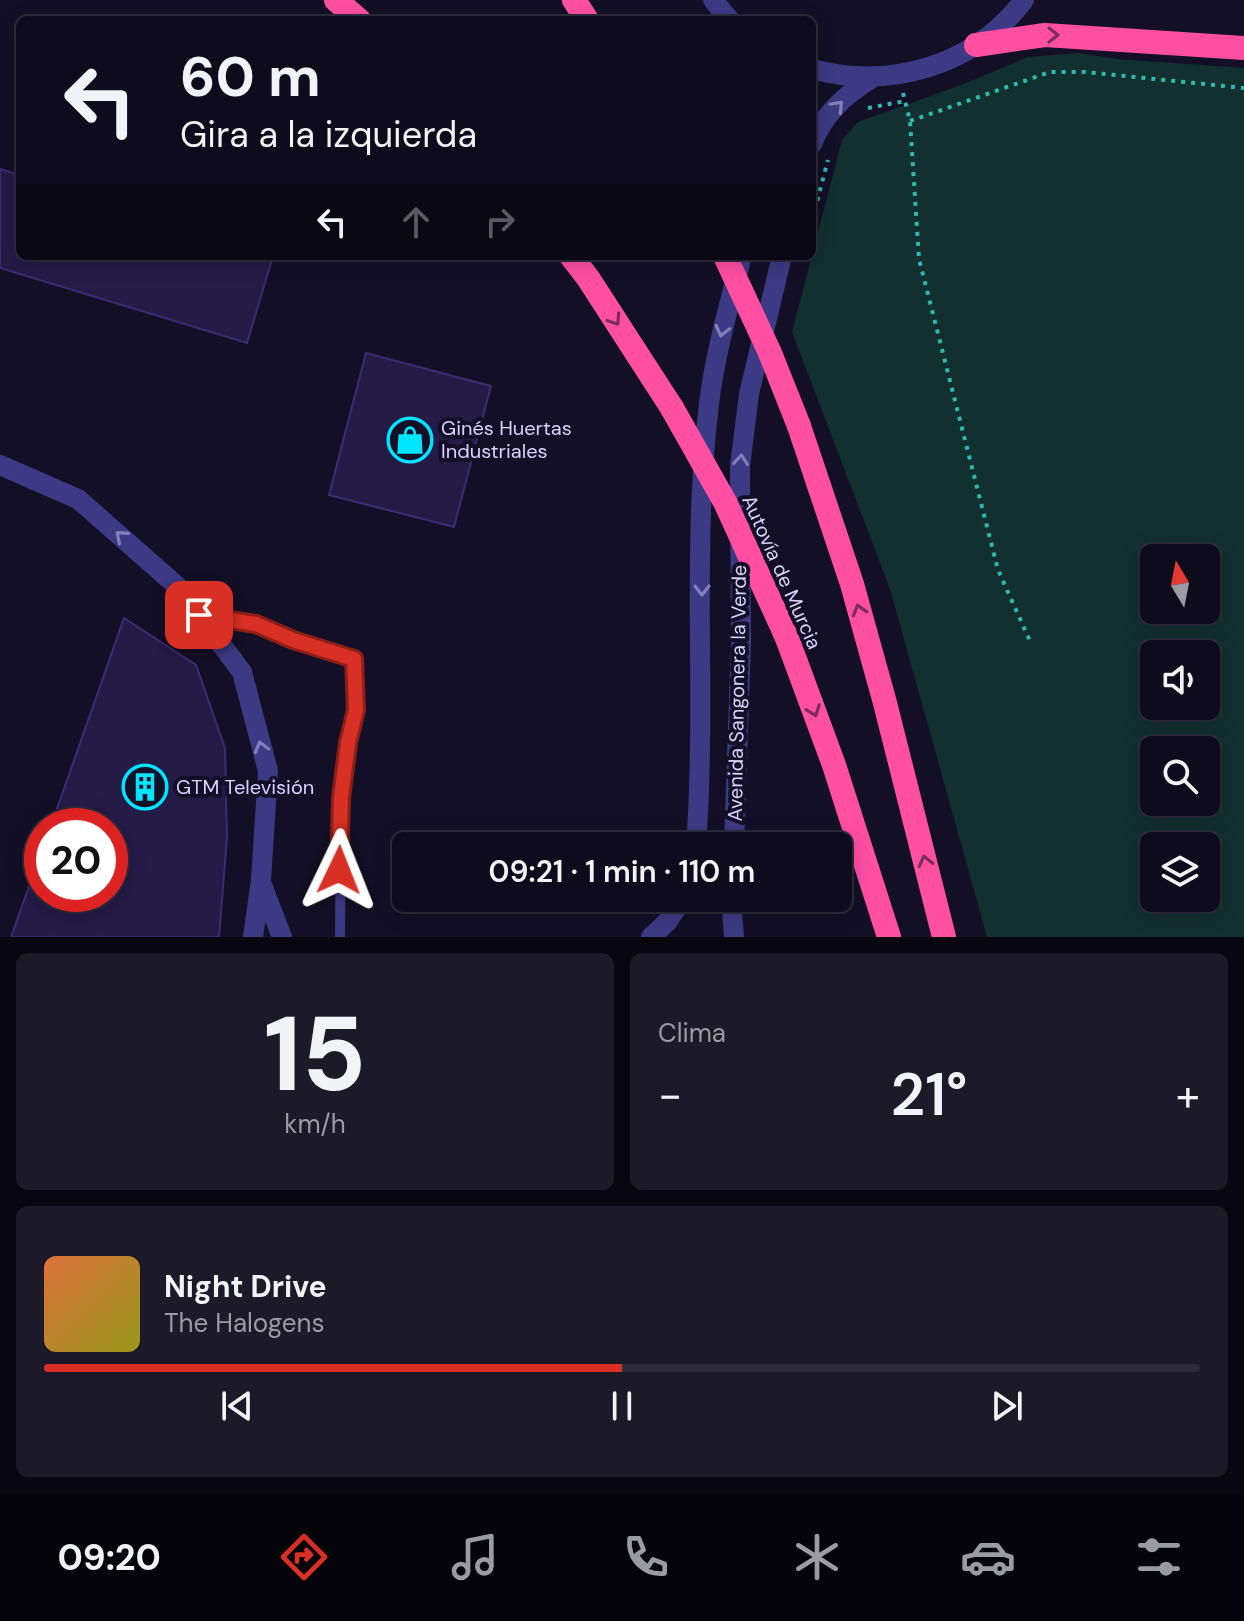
<!DOCTYPE html>
<html lang="es">
<meta charset="utf-8">
<style>
:root{--surface:#0e0b1c;--page:#1c1929;--text:#f1f3f6;--muted:#9b9ba3;--line:#2e2b3b;--accent:#d93025}
body{margin:0;font-family:"DM Sans",sans-serif;background:var(--page);color:var(--text);height:100vh;display:flex;flex-direction:column;font-size:30px;white-space:nowrap}
*{box-sizing:border-box;margin:0}
p{font-size:26px;color:var(--muted)}
.icon{flex:none;width:44px;height:44px;fill:none;stroke:currentColor;stroke-width:2;stroke-linecap:round;stroke-linejoin:round}
.map{position:relative;height:937px;overflow:hidden}
.panel{display:flex;flex-direction:column;gap:16px;padding:16px;background:#08060f;flex:1}
.panel>*{flex:none}
.top-card{position:absolute;left:16px;top:16px;width:800px;height:244px;border-radius:12px;box-shadow:0 4px 20px #0003,0 0 0 2px var(--line);background:#0e0b1c;color:var(--text);overflow:hidden}
.needle{width:52px;rotate:350deg}
.buttons{position:absolute;left:1140px;top:544px;display:grid;gap:16px}
.buttons a{display:grid;place-items:center;width:80px;height:80px;border-radius:12px;background:var(--surface);box-shadow:0 4px 20px #0003,0 0 0 2px var(--line);font-size:40px}
.speed{position:absolute;left:24px;top:808px;display:flex;gap:16px;font-size:40px;font-weight:700;text-align:center}
.speed>*{display:grid;place-content:center;width:104px;height:104px;border-radius:50%;background:var(--surface);box-shadow:0 4px 20px #0003,0 0 0 2px var(--line);line-height:1}
.speed .limit{border:12px solid #d22;background:#fff;color:#111}
.pin{position:absolute;display:grid;place-items:center;width:68px;height:68px;color:#fff;margin:-34px;border-radius:16px;box-shadow:0 4px 12px #0006}
.me{position:absolute;width:88px;margin:-44px;rotate:2deg;stroke-linejoin:round;filter:drop-shadow(0 0 6px #0008)}
.turn{display:flex;align-items:center;gap:28px;height:168px;padding:0 32px;font-size:36px}
.turn .icon{width:104px;height:104px;stroke-width:2.5}
.turn b{display:block;font-size:56px;line-height:68px}
.lanes{display:flex;align-items:center;height:76px;padding:0 32px;background:#0003;justify-content:center;gap:40px;direction:ltr}
.lanes .off{opacity:.35}
.big{font-size:60px;font-weight:600;line-height:1.1}
.panel .widget{flex:1;display:flex;flex-direction:column;justify-content:center;gap:12px;min-width:0;padding:0 28px;border-radius:12px;background:var(--page)}
.panel .dial{align-items:center;gap:0}
.dial b{font-size:104px;line-height:1}
.song{display:flex;align-items:center;gap:24px}
.cover{width:96px;height:96px;border-radius:12px;background:linear-gradient(135deg,hsl(20 70% 55%),hsl(60 70% 35%))}
.played{height:8px;border-radius:4px;background:linear-gradient(90deg,var(--accent) 50%,var(--line) 50%)}
.keys{display:flex;justify-content:space-around;direction:ltr}
.heat{display:flex;justify-content:space-between;align-items:center;font-size:44px;direction:ltr}
.panel .tiles{flex:1;display:grid;gap:16px;grid-template-columns:1fr 1fr}
.widget:last-child{grid-column:span 2}
.trip{position:absolute;left:392px;top:832px;width:460px;height:80px;border-radius:12px;background:var(--surface);box-shadow:0 4px 20px #0003,0 0 0 2px var(--line);font-weight:600;line-height:80px;text-align:center}
.tabs{display:flex;height:128px;justify-content:space-around;align-items:center;background:#06040b;color:var(--muted)}
.tabs .icon{width:56px;height:56px}
.tabs .selected{color:var(--accent)}
.tabs b{font-size:36px;color:var(--text)}
.map>svg:first-child{display:block}
</style>
<div class="map">
<svg width="1244" height="937" viewBox="0 0 1244 937">
<rect width="100%" height="100%" fill="#130f26"/>
<path fill="#12302f" fill-rule="evenodd" d="M1078 53 1117 59 1244 68V937H987L890 589 792 332 842 140 858 122 961 85 1028 57ZM1154 558H1206V610H1154ZM1154 654H1206V706H1154ZM1154 750H1206V802H1154ZM1154 846H1206V898H1154Z"/>
<path fill="#241b47" stroke="#3b2d73" stroke-width="2" d="M0 169 20 175V256H273L247 343 0 268Z
M366 353 491 386 454 527 329 495Z
M124 618 196 665 225 748 227 837 219 937H11L42 850V894H110V826H51Z"/>
<g fill="none" stroke-linecap="round" stroke-linejoin="round">
<path stroke="#2fb8b0" stroke-width="4" stroke-dasharray="4 6" stroke-linecap="butt" d="M903 93 910 121 919 259 998 570 1030 641
M868 108 905 101
M910 121 1050 72H1085L1244 88
M812 220 828 160"/>
<path stroke="#3d3a85" stroke-width="10" d="M203 616 256 624 293 640 354 659 356 710 348 743 341 798 340 937"/>
<path stroke="#3d3a85" stroke-width="20" d="M0 465 78 499 177 586 242 672 268 771 261 880 253 937
M262 885 282 937"/>
<path stroke="#3d3a85" stroke-width="20" d="M713 0 730 20
M812 69C890 90 974 66 1024 0
M812 144C823 114 847 93 874 77
M696 846C707 699 691 549 709 404 715 354 729 305 742 256
M734 846 741 641 740 466 749 394 782 256
M731 898 734 937
M651 937 668 921 683 898"/>
<path stroke="#ff4fa3" stroke-width="24" d="M336 0 359 20
M574 0 587 20
M976 45 1045 35 1244 48
M571 256 588 278 672 408
M799 426 852 584 885 703 944 937
M787 638 834 765 889 937"/>
<path stroke="#ff4fa3" stroke-width="24" d="M725 256 770 353 799 426
M672 408 725 502 787 638"/>
</g>
<defs><path id="oneway-chevron" d="M-2-3.5L2.5 0L-2 3.5" fill="none" stroke-width="1.6" stroke-linecap="round" stroke-linejoin="round" transform="scale(2)"/></defs>
<g stroke="#7d2c5e">
<use href="#oneway-chevron" transform="translate(1053 35)"/>
<use href="#oneway-chevron" transform="translate(615 320) rotate(57)"/>
<use href="#oneway-chevron" transform="translate(859 610) rotate(-106)"/>
<use href="#oneway-chevron" transform="translate(814 711) rotate(70)"/>
<use href="#oneway-chevron" transform="translate(925 861) rotate(-104)"/>
</g>
<g stroke="#837fbc">
<use href="#oneway-chevron" transform="translate(838 106) rotate(-46)"/>
<use href="#oneway-chevron" transform="translate(722 331) rotate(104)"/>
<use href="#oneway-chevron" transform="translate(741 460) rotate(-85)"/>
<use href="#oneway-chevron" transform="translate(121 536) rotate(-139)"/>
<use href="#oneway-chevron" transform="translate(702 590) rotate(90)"/>
<use href="#oneway-chevron" transform="translate(261 747) rotate(-105)"/>
</g>
<g fill="none" stroke-linecap="round" stroke-linejoin="round">
<g stroke="#8d1f18" stroke-width="20">
<path id="route" d="M199 615 256 624 293 640 354 659 356 710 348 743 341 798 339 870"/>
</g>
<use href="#route" stroke="#d93025" stroke-width="14"/>
</g>
<defs>
<g id="shop-ring" transform="scale(2.3)"><circle r="9.5" fill="#130f26" stroke="#00e5ff" stroke-width="1.5"/><path d="M-5-2.5h2.3a2.7 3.5 0 0 1 5.4 0H5L5.5 6h-11ZM-1.5-2.5h3a1.5 2.3 0 0 0-3 0Z" fill="#00e5ff"/></g>
<g id="building-ring" transform="scale(2.3)"><circle r="9.5" fill="#130f26" stroke="#00e5ff" stroke-width="1.5"/><path d="M-4-6H4V6H1V3H-1V6H-4ZM-2.5-4.3h1.7v1.8h-1.7ZM.8-4.3h1.7v1.8H.8ZM-2.5-1h1.7V.8h-1.7ZM.8-1h1.7V.8H.8Z" fill="#00e5ff"/></g>
</defs>
<g fill-rule="evenodd">
<use href="#shop-ring" x="410" y="440"/>
<use href="#building-ring" x="145" y="787"/>
</g>
<g text-anchor="middle" dominant-baseline="central" stroke-width="8" stroke-linejoin="round" paint-order="stroke">
<g font-size="20" fill="#d9d4ff" stroke="#130f26" text-anchor="start">
<text x="441" y="428">Ginés Huertas<tspan x="441" dy="23">Industriales</tspan></text>
<text x="176" y="787">GTM Televisión</text>
</g>
<g font-size="20" fill="#d9d4ff" stroke="#130f26">
<text transform="translate(782 572) rotate(66)">Autovía de Murcia</text>
<text transform="translate(737 693) rotate(-89)">Avenida Sangonera la Verde</text>
</g>
</g>
</svg>
<div class="buttons">
<a><svg class="needle" viewBox="-14 -14 28 28"><path d="M0-13l5 13h-10z" fill="#e53935"/><path d="M0 13l5-13h-10z" fill="#9b9ba3"/></svg></a>
<a><svg class="icon" aria-label="sound" viewBox="0 0 24 24"><path d="M4 9h4l5-4v14l-5-4H4zM17 9q2 3 0 6"/></svg></a>
<a><svg class="icon" aria-label="search" viewBox="0 0 24 24"><circle cx="10" cy="10" r="6"/><path d="M15 15l6 6"/></svg></a>
<a><svg class="icon" aria-label="layers" viewBox="0 0 24 24"><path d="M12 4l9 5-9 5-9-5zM3 14l9 5 9-5"/></svg></a>
</div>
<div class="speed"><div class="limit">20</div></div>
<div class="pin" style="left:199px;top:615px;background:#d93025"><svg class="icon" aria-label="arrive" viewBox="0 0 24 24"><path d="M6 21V4h12l-3 4 3 4H6"/></svg></div>
<svg class="me" style="left:339px;top:870px" viewBox="-20 -20 40 40"><path d="M0-17L14 15 0 8-14 15z" fill="#d93025" stroke="#fff" stroke-width="4"/></svg>
<div class="trip">09:21 · 1 min · 110 m</div>
<div class="top-card">
<div class="turn"><svg class="icon" aria-label="left" viewBox="0 0 24 24"><path d="M17 20v-9H6M10 6l-5 5 5 5"/></svg><div><b>60 m</b>Gira a la izquierda</div></div>
<div class="lanes"><svg class="icon" aria-label="left" viewBox="0 0 24 24"><path d="M17 20v-9H6M10 6l-5 5 5 5"/></svg><svg class="icon off" aria-label="ahead" viewBox="0 0 24 24"><path d="M12 20V5M6 11l6-6 6 6"/></svg><svg class="icon off" aria-label="right" viewBox="0 0 24 24"><path d="M7 20v-9h11M14 6l5 5-5 5"/></svg></div>
</div>
</div>
<section class="panel">
<div class="tiles">
<div class="widget dial"><b>15</b><p>km/h</p></div>
<div class="widget"><p>Clima</p>
<div class="heat"><a>−</a><b class="big">21°</b><a>+</a></div>
</div>
<div class="widget">
<div class="song"><i class="cover"></i><div><b>Night Drive</b><p>The Halogens</p></div></div>
<div class="played"></div>
<div class="keys"><svg class="icon" aria-label="previous" viewBox="0 0 24 24"><path d="M18 5L8 12l10 7zM5 5v14"/></svg><svg class="icon" aria-label="pause" viewBox="0 0 24 24"><path d="M8 5v14M16 5v14"/></svg><svg class="icon" aria-label="next" viewBox="0 0 24 24"><path d="M6 5l10 7-10 7zM19 5v14"/></svg></div>
</div>
</div>
</section>
<nav class="tabs">
<b>09:20</b>
<svg class="icon selected" aria-label="directions" viewBox="0 0 24 24"><path d="M12 3l9 9-9 9-9-9zM9 14v-3h6M13 9l2 2-2 2"/></svg>
<svg class="icon" aria-label="music" viewBox="0 0 24 24"><path d="M9 18V5l10-2v13"/><circle cx="6" cy="18" r="3"/><circle cx="16" cy="16" r="3"/></svg>
<svg class="icon" aria-label="phone" viewBox="0 0 24 24"><path d="M5 4h4l2 5-3 2q2 4 5 5l2-3 5 2v4C11 20 4 13 5 4z"/></svg>
<svg class="icon" aria-label="climate" viewBox="0 0 24 24"><path d="M12 3v18M4 7l16 10M4 17L20 7"/></svg>
<svg class="icon" aria-label="car" viewBox="0 0 24 24"><path d="M5 17H2v-5l4-1 3-4h7l3 4 3 1v5h-3M9 17h6M6 11h13"/><circle cx="7" cy="17" r="2"/><circle cx="17" cy="17" r="2"/></svg>
<svg class="icon" aria-label="filters" viewBox="0 0 24 24"><path d="M4 7h16M4 17h16"/><circle cx="9" cy="7" r="2"/><circle cx="15" cy="17" r="2"/></svg>
</nav>
